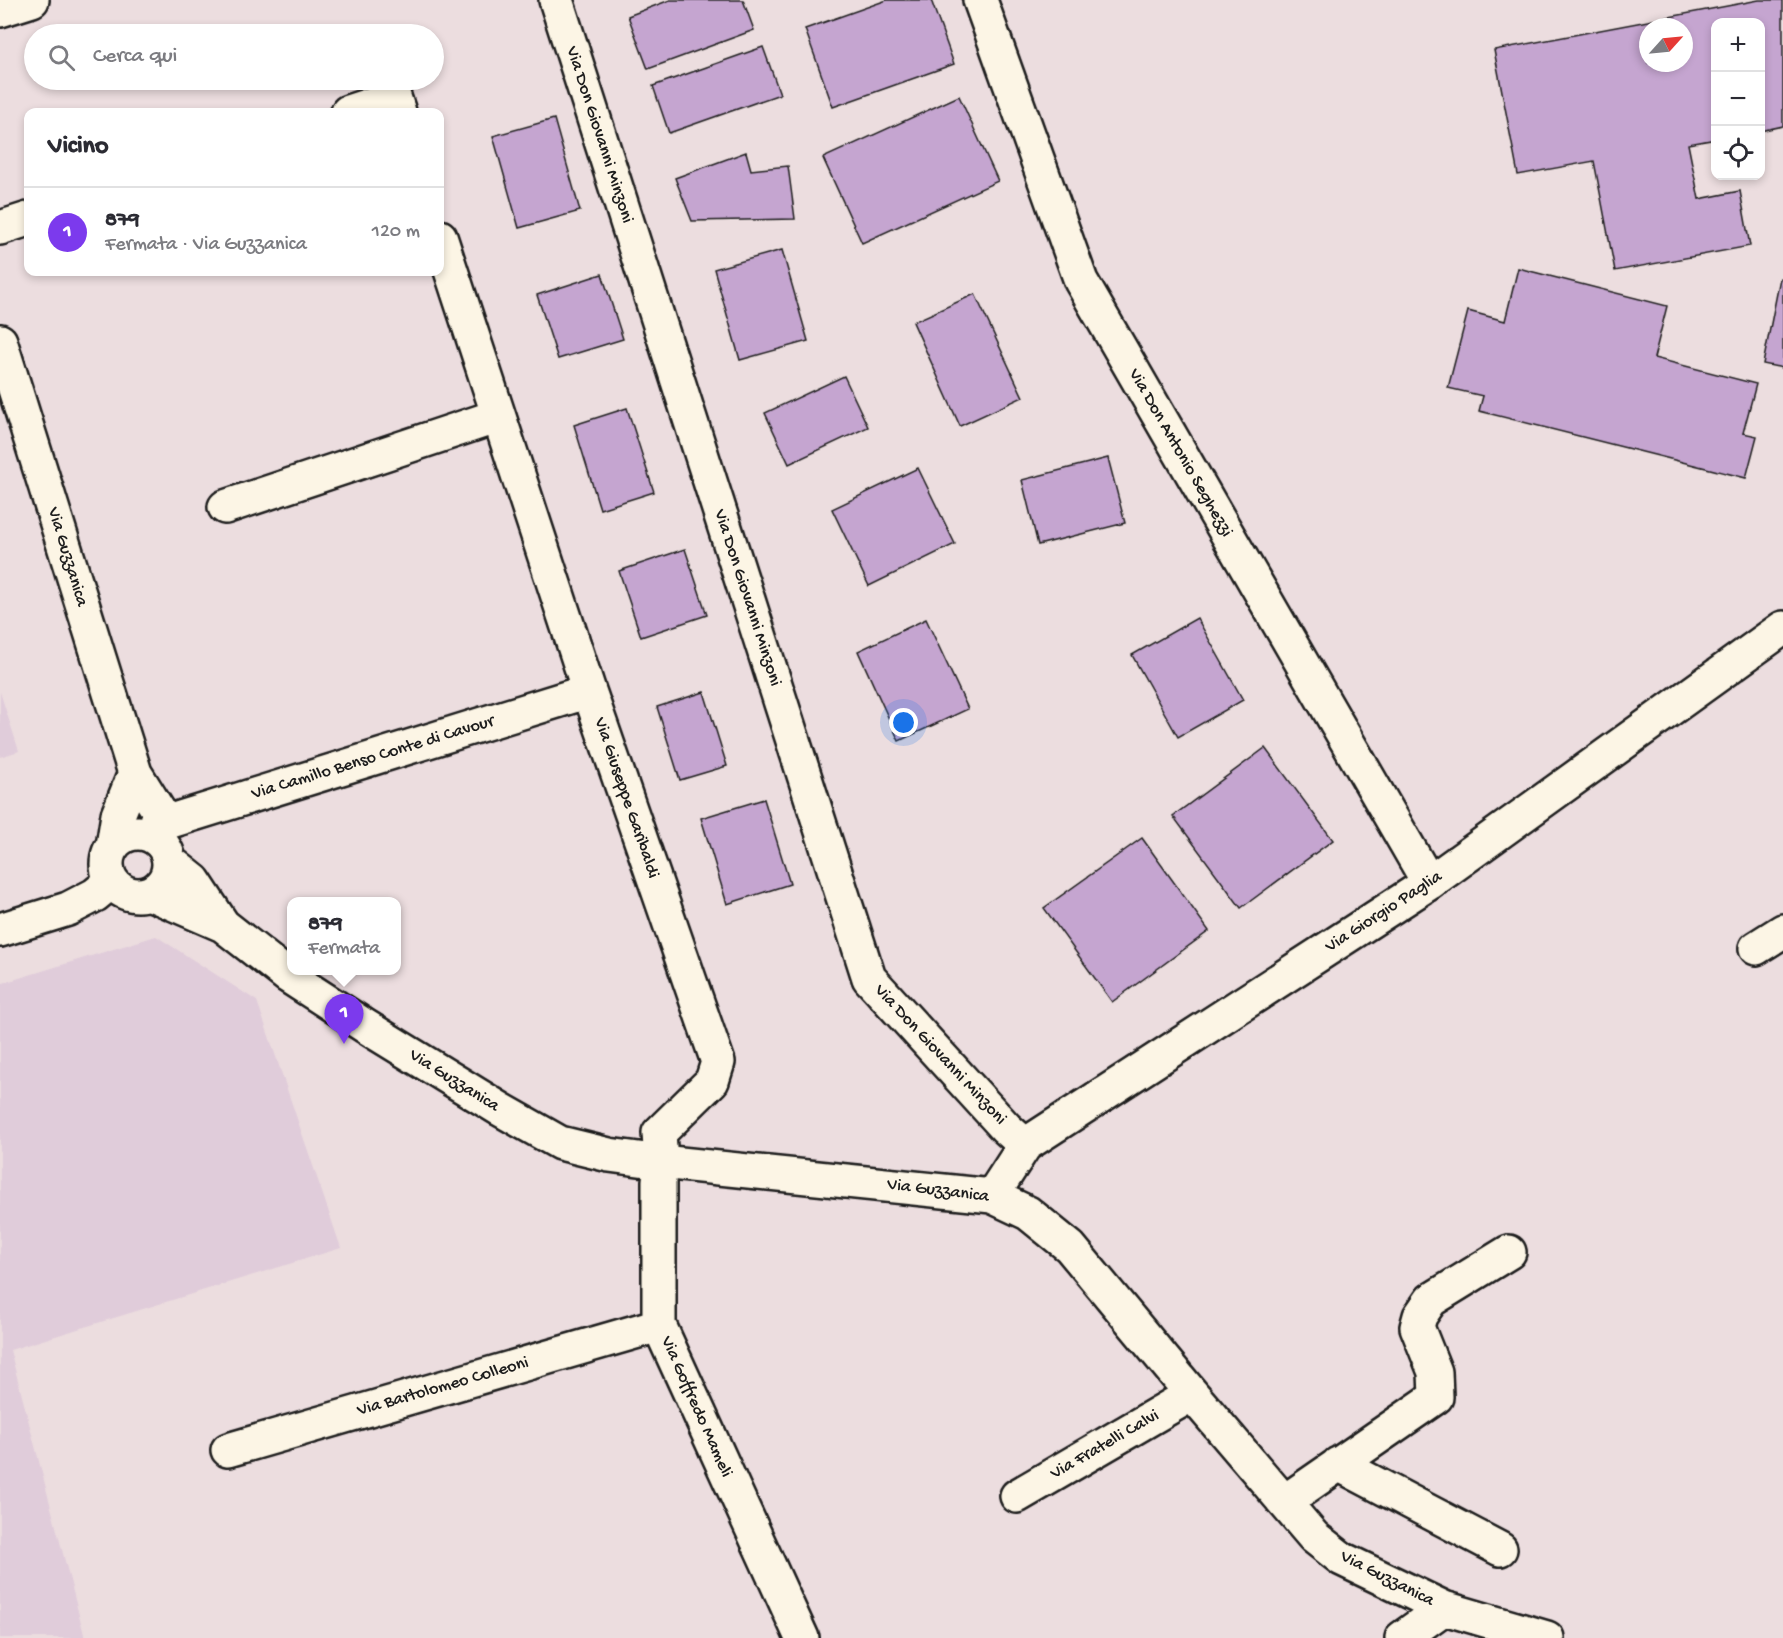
<!DOCTYPE html>
<html lang="it">
<head>
<meta charset="utf-8">
<style>
  :root { --surface:#fff; --page:#f7f7f7; --text:#2b2b33; --muted:#7c7c81; --line:#e1e1e2; --accent:#7c3aed }
  body { margin:0; font-family:"Gochi Hand",sans-serif; background:var(--page); color:var(--text) }
  .controls { position:absolute; right:18px; top:18px; display:grid; overflow:hidden; border-radius:12px; box-shadow:0 3px 9px #0003 }
  .controls button { width:54px; height:54px; display:grid; place-items:center; padding:0; border:0; border-bottom:2px solid var(--line); background:var(--surface); color:var(--text); font:30px sans-serif }
  .compass { position:absolute; left:1639px; top:18px; width:54px; height:54px; border-radius:50%; background:var(--surface); box-shadow:0 3px 9px #0003; rotate:63deg }
  .you { position:absolute; left:904px; top:723px; width:21px; height:21px; margin:-15px; border:4px solid #fff; border-radius:50%; background:#1a73e8; box-shadow:0 0 0 9px #1a73e833 }
  .badge { display:grid; place-items:center; width:39px; height:39px; border-radius:50%; background:var(--accent); color:#fff; font-size:20px; font-weight:700 }
  .pin { position:absolute; translate:-50% -50px; filter:drop-shadow(0 2px 3px #0008) }
  .pin::after { content:''; position:absolute; top:32px; width:21px; height:18px; background:inherit; clip-path:polygon(0 0,100% 0,50% 100%) }
  .popup { position:absolute; left:287px; top:897px; width:114px; height:78px; box-sizing:border-box; display:grid; place-content:center; border-radius:12px; background:var(--surface); filter:drop-shadow(0 2px 4px #0005); font-size:20px; white-space:nowrap; color:var(--muted) }
  .popup b { font-size:22px; color:var(--text) }
  .popup::after { content:''; position:absolute; left:50%; top:100%; margin-left:-12px; border:12px solid transparent; border-top-color:var(--surface) }
  .list { margin:0; padding:0; list-style:none }
  h2 { display:flex; justify-content:space-between; align-items:center; height:78px; margin:0; padding:0 24px; font-size:26px }
  h2 small { font-size:20px; font-weight:400; color:var(--muted) }
  .list li { display:grid; grid-template-columns:39px 1fr auto; gap:18px; align-items:center; box-sizing:border-box; height:90px; padding:0 24px; border-top:2px solid var(--line) }
  .list b { display:block; font-size:22px; white-space:nowrap }
  .list p { margin:0; font-size:20px; white-space:nowrap; color:var(--muted) }
  .list em { font-size:20px; font-style:normal; color:var(--muted) }
  .icon { flex:none; width:33px; height:33px; fill:none; stroke:currentColor; stroke-width:2; stroke-linecap:round; stroke-linejoin:round }
  .map { position:relative; flex:none; width:1783px; height:1638px; overflow:hidden }
  .search { position:absolute; background:var(--surface); box-shadow:0 3px 9px #0003; left:24px; top:24px; width:420px; height:66px; display:flex; align-items:center; gap:15px; box-sizing:border-box; padding:0 21px; border-radius:33px; color:var(--muted); font-size:22px }
  .panel { position:absolute; background:var(--surface); box-shadow:0 3px 9px #0003; left:24px; top:108px; width:420px; height:168px; border-radius:12px }
  .map>svg:first-child { display:block }
  .built { fill:#e0ccda }
  .building { fill:#c5a5d0; stroke:#1c1c1c; stroke-width:1.5; fill-rule:evenodd }
  .lines { fill:none; stroke-linecap:round; stroke-linejoin:round }
  .minor-casing { stroke:#1c1c1c; stroke-width:38 }
  .minor { stroke:#fcf5e5; stroke-width:33 }
  .labels { text-anchor:middle; dominant-baseline:central; stroke-width:4.5; stroke-linejoin:round; paint-order:stroke }
  .street-label { font-size:18px; fill:#1c1c1c; stroke:#fcf5e5 }
</style>
</head>
<body>
<div class="map">
<svg width="1783" height="1638" viewBox="0 0 1783 1638">
  <rect width="100%" height="100%" fill="#ecdddf"/>
  <filter id="ink" filterUnits="userSpaceOnUse"><feTurbulence type="fractalNoise" baseFrequency=".0167" numOctaves="2"/><feDisplacementMap in="SourceGraphic" scale="12" xChannelSelector="R" yChannelSelector="G"/><feConvolveMatrix kernelMatrix="1 2 1 2 8 2 1 2 1" color-interpolation-filters="sRGB"/></filter>
  <g filter="url(#ink)">
    <path class="built" d="M0 692 19 751 0 757Z
      M156 936 257 1001 341 1248 10 1350 85 1638H0V984Z"/>
    <path class="building" d="M670 0H743L754 30 648 69 628 16Z
      M887 0H931L954 64 833 107 805 29Z
      M1759 0H1783V126L1760 131V22H1716V139L1688 144 1699 199 1740 191 1750 246 1615 271 1594 161 1518 175 1494 50ZM1648 27H1684V63H1648Z
      M763 47 780 94 669 133 653 86Z
      M959 96 998 181 862 243 823 158Z
      M554 119 580 211 519 228 493 136Z
      M746 152 751 170 788 166 795 219 692 221 675 178Z
      M782 250 808 341 740 360 714 269Z
      M1518 268 1667 306 1654 358 1756 384 1743 433 1757 436 1746 478 1479 411 1483 396 1448 388 1468 311 1505 321Z
      M602 274 623 339 558 359 537 295Z
      M1780 278 1783 279V368L1763 364Z
      M975 294 1023 397 960 426 913 322Z
      M844 376 868 427 789 464 765 413Z
      M627 408 654 492 600 509 574 425Z
      M1108 458 1125 523 1038 545 1022 480Z
      M918 468 955 544 869 586 832 509Z
      M685 549 707 615 641 637 619 571Z
      M1197 618 1243 700 1178 737 1132 655Z
      M926 619 968 709 899 741 858 651Z
      M704 692 727 766 680 780 657 707Z
      M1265 748 1333 840 1241 908 1173 816Z
      M764 799 790 884 727 904 701 818Z
      M1142 838 1209 931 1112 1002 1044 908Z"/>
    <g class="lines">
      <defs>
        <path id="minor" d="M556 0 869 978 1006 1128 1025 1145
          M980 0 1081 281 1429 883
          M0 10 32 0
          M348 112 394 97 399 112
          M0 228 28 219
          M440 237 589 691 718 1062 712 1081 659 1133 661 1162 659 1181V1325L802 1638
          M0 341 135 773 158 810V840
          M225 507 498 416
          M158 825 589 691
          M107 864a31 31 0 1 1 62 0a31 31 0 1 1-62 0Z
          M113 846 118 815 135 773
          M169 861 194 881 223 925
          M149 893 223 925 288 976 365 1026 500 1109 560 1143 609 1155 661 1162 992 1196 1028 1213 1070 1247 1192 1394 1314 1537 1342 1559 1444 1608 1547 1638
          M0 930 68 909 95 895 112 881
          M1756 948 1783 931
          M992 1196 1025 1145 1429 883 1783 628
          M228 1450 659 1325
          M1338 1464 1500 1549
          M1017 1496 1192 1394
          M1284 1502 1436 1397 1435 1372 1417 1327 1420 1316 1431 1300 1509 1252
          M1402 1638 1444 1608"/>
      </defs>
      <use href="#minor" class="minor-casing"/>
      <use href="#minor" class="minor"/>
    </g>
  </g>
  <g class="labels">
    <g class="street-label">
      <text transform="translate(599 135) rotate(72)">Via Don Giovanni Minzoni</text>
      <text transform="translate(1180 453) rotate(60)">Via Don Antonio Seghezzi</text>
      <text transform="translate(67 557) rotate(73)">Via Guzzanica</text>
      <text transform="translate(747 598) rotate(72)">Via Don Giovanni Minzoni</text>
      <text transform="translate(373 758) rotate(-17)">Via Camillo Benso Conte di Cavour</text>
      <text transform="translate(626 798) rotate(71)">Via Giuseppe Garibaldi</text>
      <text transform="translate(1384 912) rotate(-33)">Via Giorgio Paglia</text>
      <text transform="translate(940 1055) rotate(47)">Via Don Giovanni Minzoni</text>
      <text transform="translate(454 1081) rotate(32)">Via Guzzanica</text>
      <text transform="translate(938 1191) rotate(7)">Via Guzzanica</text>
      <text transform="translate(443 1387) rotate(-16)">Via Bartolomeo Colleoni</text>
      <text transform="translate(696 1407) rotate(66)">Via Goffredo Mameli</text>
      <text transform="translate(1105 1445) rotate(-30)">Via Fratelli Calvi</text>
      <text transform="translate(1387 1579) rotate(27)">Via Guzzanica</text>
    </g>
  </g>
</svg>
<div class="controls">
<button>+</button>
<button>−</button>
<button><svg class="icon" aria-label="locate" viewBox="0 0 24 24"><circle cx="12" cy="12" r="6"/><path d="M12 2v4M12 18v4M2 12h4M18 12h4"/></svg></button>
</div>
<svg class="compass" viewBox="-18 -18 36 36"><path d="M0-13l5 13h-10z" fill="#e53935"/><path d="M0 13l5-13h-10z" fill="#7c7c81"/></svg>
<div class="you"></div>
<div class="pin badge" style="left:344px;top:1044px">1</div>
<div class="popup"><b>879</b>Fermata</div>
<div class="search"><svg class="icon" aria-label="search" viewBox="0 0 24 24"><circle cx="10" cy="10" r="6"/><path d="M15 15l6 6"/></svg>Cerca qui</div>
<section class="panel">
<h2>Vicino<small></small></h2>
<ul class="list">
<li><span class="badge">1</span><div><b>879</b><p>Fermata · Via Guzzanica</p></div><em>120 m</em></li>
</ul>
</section>
</div>
</body>
</html>
